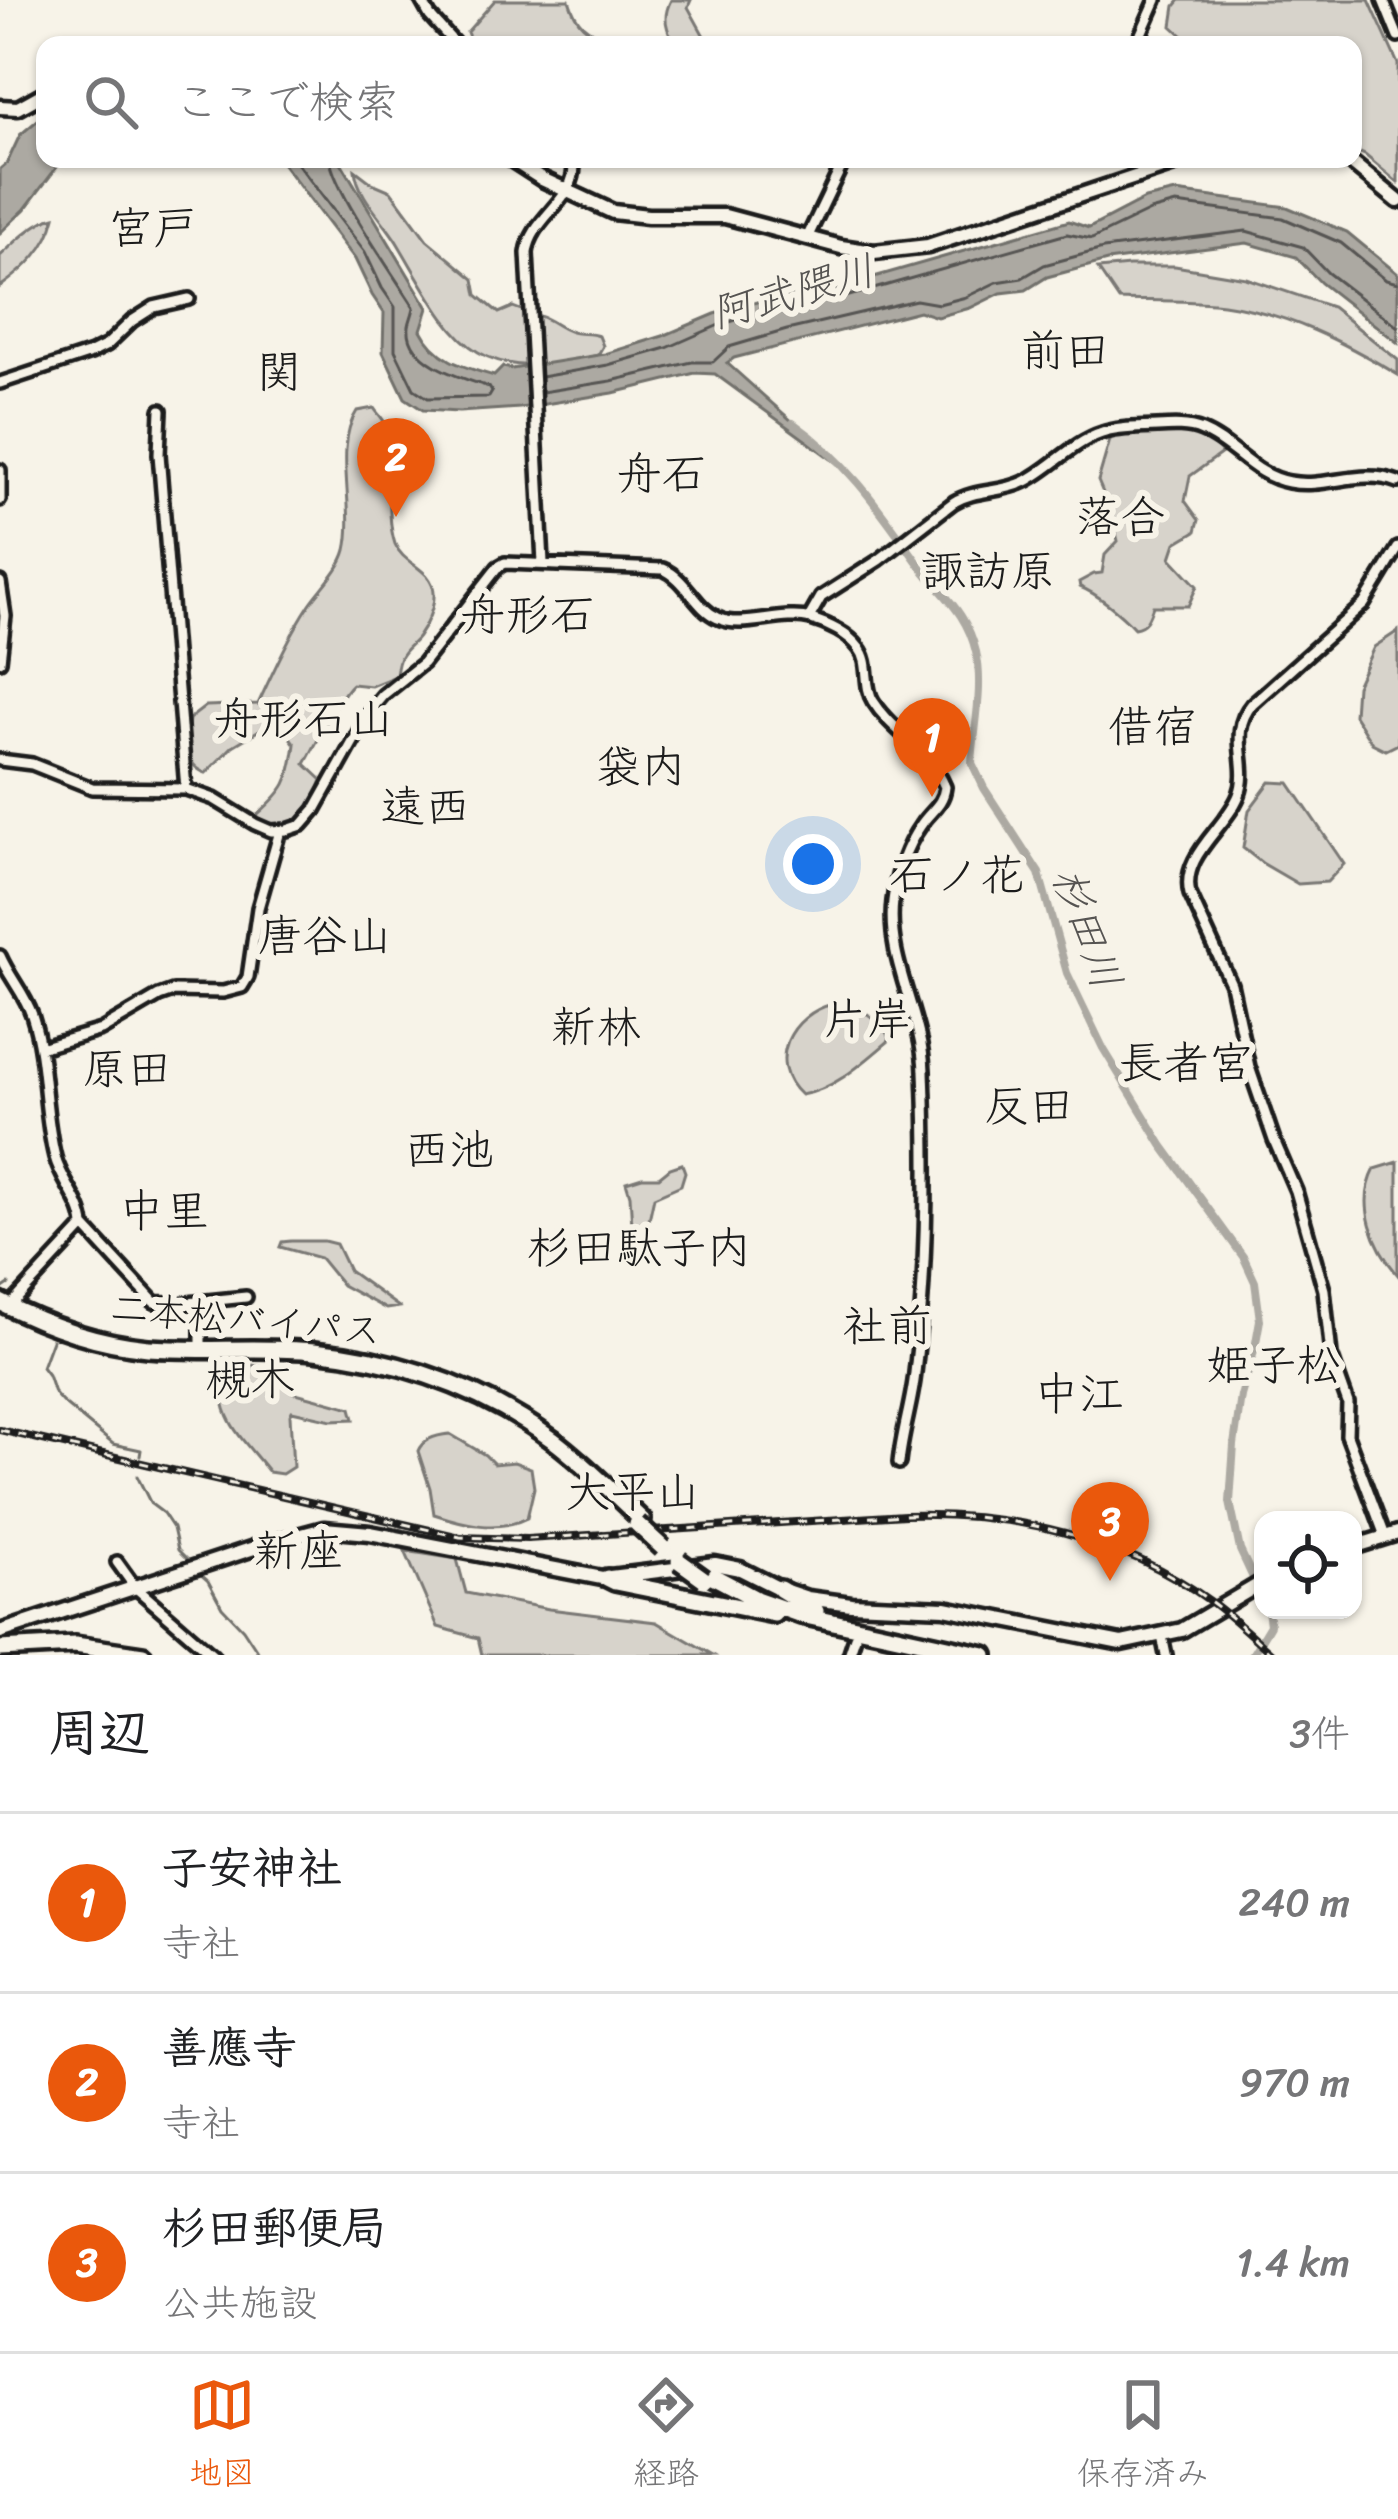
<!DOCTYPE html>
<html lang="ja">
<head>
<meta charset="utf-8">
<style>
  :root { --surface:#fff; --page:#f6f6f6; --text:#202124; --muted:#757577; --line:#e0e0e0; --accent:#ea580c }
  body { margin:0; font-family:Sriracha,"Klee One",sans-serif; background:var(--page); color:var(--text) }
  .controls { position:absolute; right:36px; bottom:36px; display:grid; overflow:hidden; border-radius:24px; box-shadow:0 3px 9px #0004 }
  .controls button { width:108px; height:108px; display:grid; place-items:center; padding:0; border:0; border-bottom:3px solid var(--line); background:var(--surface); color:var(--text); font:60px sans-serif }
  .you { position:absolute; left:813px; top:864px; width:42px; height:42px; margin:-30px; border:9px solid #fff; border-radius:50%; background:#1a73e8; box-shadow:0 0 0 18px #1a73e833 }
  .badge { display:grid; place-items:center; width:78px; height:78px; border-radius:50%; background:var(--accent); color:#fff; font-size:39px; font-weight:700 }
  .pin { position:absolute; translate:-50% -99px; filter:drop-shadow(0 3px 6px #0008) }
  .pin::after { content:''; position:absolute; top:63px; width:42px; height:36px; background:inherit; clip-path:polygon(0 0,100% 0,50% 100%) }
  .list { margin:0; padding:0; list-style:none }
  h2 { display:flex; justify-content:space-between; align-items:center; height:156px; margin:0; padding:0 48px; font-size:51px }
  h2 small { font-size:39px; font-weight:400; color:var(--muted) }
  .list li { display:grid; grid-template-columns:78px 1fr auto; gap:36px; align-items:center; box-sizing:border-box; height:180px; padding:0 48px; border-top:3px solid var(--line) }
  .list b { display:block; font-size:45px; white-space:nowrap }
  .list p { margin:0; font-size:39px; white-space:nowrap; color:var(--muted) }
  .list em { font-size:39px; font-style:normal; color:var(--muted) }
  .icon { flex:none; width:66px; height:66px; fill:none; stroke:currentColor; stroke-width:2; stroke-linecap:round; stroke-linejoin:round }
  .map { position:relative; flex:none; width:1398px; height:1655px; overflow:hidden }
  .search { position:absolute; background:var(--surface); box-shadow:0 3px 9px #0004; left:36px; right:36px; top:36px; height:132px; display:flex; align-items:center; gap:30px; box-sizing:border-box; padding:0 42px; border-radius:24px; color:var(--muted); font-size:45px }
  .sheet { height:696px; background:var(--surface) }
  nav { display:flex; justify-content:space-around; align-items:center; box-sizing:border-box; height:168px; border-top:3px solid var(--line); background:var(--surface); font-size:33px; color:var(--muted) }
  nav a { display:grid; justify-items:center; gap:6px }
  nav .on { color:var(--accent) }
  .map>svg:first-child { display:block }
  .green { fill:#d7d3cb; stroke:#7a7874; stroke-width:3 }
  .water { fill:#aca9a2; stroke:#72716c; stroke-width:3 }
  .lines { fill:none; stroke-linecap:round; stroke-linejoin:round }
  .shore { stroke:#565452; stroke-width:3 }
  .stream { stroke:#72716c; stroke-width:3 }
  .river { stroke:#aca9a2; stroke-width:8 }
  .minor-casing { stroke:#1c1c1c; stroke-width:18 }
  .major-casing { stroke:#1c1c1c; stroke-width:21 }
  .highway-casing { stroke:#1c1c1c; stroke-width:24 }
  .minor { stroke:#f7f3e8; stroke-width:9 }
  .major { stroke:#f7f3e8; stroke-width:12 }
  .highway { stroke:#f7f3e8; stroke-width:15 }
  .rail-casing { stroke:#1c1c1c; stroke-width:8 }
  .rail { stroke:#f7f3e8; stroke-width:3; stroke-dasharray:9; stroke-linecap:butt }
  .highway-bridge-casing { stroke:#1c1c1c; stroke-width:24; stroke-linecap:butt }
  .highway-bridge { stroke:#f7f3e8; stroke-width:15 }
  .labels { text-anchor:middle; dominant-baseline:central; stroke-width:12; stroke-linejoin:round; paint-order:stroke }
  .street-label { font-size:39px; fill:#1c1c1c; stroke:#f7f3e8 }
  .water-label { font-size:42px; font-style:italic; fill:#565452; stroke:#f7f3e8 }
  .quarter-label { font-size:45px; fill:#1c1c1c; stroke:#f7f3e8 }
</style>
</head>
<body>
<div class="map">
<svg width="1398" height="1655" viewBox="0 0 1398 1655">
  <rect width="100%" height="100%" fill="#f7f3e8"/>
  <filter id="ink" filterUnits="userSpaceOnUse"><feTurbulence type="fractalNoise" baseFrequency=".00833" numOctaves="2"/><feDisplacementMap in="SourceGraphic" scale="24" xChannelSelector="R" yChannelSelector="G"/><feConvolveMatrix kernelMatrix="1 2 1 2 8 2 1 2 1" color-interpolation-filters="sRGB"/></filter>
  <g filter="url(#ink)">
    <path class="green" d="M495 0H569C576 23 586 32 608 38L610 45H472L467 32Z
      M671 0H691L688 7 709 45H676C666 30 662 17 671 0Z
      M1180 0H1369L1398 64V183L1365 155 1353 150V45H1193L1172 26 1175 6Z
      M355 170 372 183 391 191 427 240 474 279 477 295 499 313 513 307C522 311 533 313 542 317 551 320 559 328 569 331 580 335 588 332 599 336L603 346 598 355C470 388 455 339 397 242 383 219 358 197 355 170Z
      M55 217C48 248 25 269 0 287V256C16 242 34 222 55 217Z
      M1129 266H1175L1246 278 1332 307 1398 360V375C1344 342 1287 313 1223 304 1189 300 1153 301 1119 300L1098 269Z
      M374 408C377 413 382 417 385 423 397 448 383 509 395 544 403 565 433 568 434 593 435 607 426 626 418 637 413 644 404 649 400 658 397 664 397 670 396 676L371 686 352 684C339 695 316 745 305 764L322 780C318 789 316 801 311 809 299 829 275 829 257 820L258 814C286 789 290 782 295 744L283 728 271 723 233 746 206 773C183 765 186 740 189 719L206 706 258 704C274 670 289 636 310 604 321 588 341 569 346 550 356 508 333 447 357 411Z
      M1182 431 1207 438 1222 453 1190 476 1185 501 1199 520 1196 531 1176 543 1171 558 1197 586 1188 606H1153C1149 617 1147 626 1134 628 1122 614 1096 593 1080 587L1079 582 1094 574 1102 573 1105 555 1118 541 1111 512 1098 481 1112 433Z
      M1398 631V744L1386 750 1372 743 1354 715 1356 686 1374 647Z
      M1270 782 1289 783 1344 864 1327 882 1298 884 1262 863 1243 848 1249 810Z
      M833 1004C857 1005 881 1017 890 1040 864 1062 834 1090 801 1095 765 1062 791 1014 833 1004Z
      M1398 1162V1275C1374 1247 1356 1205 1375 1169Z
      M682 1164 685 1172 681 1185 654 1197 648 1224 640 1228 632 1226 630 1195 626 1182 642 1177H659L670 1168Z
      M291 1241H324L336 1244 349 1271 399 1307 386 1309 342 1285 320 1258 280 1247 282 1242Z
      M241 1363 264 1367 273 1380 283 1383 292 1392 351 1408 354 1419 332 1420 292 1411 290 1415 293 1467 282 1474 269 1472C242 1437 212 1415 225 1367Z
      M450 1434 485 1455 494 1464 514 1462 531 1468 534 1488 527 1518C497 1533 464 1524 434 1514L430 1488 418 1451C423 1438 437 1435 450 1434Z
      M405 1551 457 1559 466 1593 549 1609 656 1622 713 1655H482L478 1638 438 1627Z"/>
    <path class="water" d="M45 114V159H66L57 167 25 209 0 233V169L7 163 20 135Z
      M279 159H339L428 308 421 330C436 360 463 367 494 376L503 367 512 369 605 354 663 336 715 314 757 302 806 289 846 285 1069 221 1089 228 1145 199 1176 192 1287 207 1347 232 1398 274V343L1321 283 1296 257 1247 243 1107 261 1047 277 1026 290 1001 293 970 308 937 317 919 311 734 358 727 363 849 472 715 374 695 373 613 393 520 408 459 412 423 410 405 398 383 352 384 313 372 295 355 259Z"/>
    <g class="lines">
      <path class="shore" d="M294 159 365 252 382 288 395 307V350L414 389 428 398 489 397 492 392 489 387C464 379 405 363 409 326 410 320 413 314 414 307 395 277 333 189 330 159
        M541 377 608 365 667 348 719 325 760 313 808 301 849 296 1067 234 1092 239 1150 211 1176 204 1283 218 1341 243 1386 280 1398 283
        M542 392 611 381 692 362H713L729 347 787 330 916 300 939 304 966 297 997 282 1022 278 1044 265 1103 249 1246 231 1303 247 1328 273 1398 327"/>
      <path class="stream" d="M0 1290 9 1284
        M52 1340 42 1367 48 1375 54 1393 62 1402 113 1444 141 1450 140 1456
        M137 1476 151 1504 163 1513 173 1528 178 1550 190 1562
        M199 1573 208 1581 222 1607 243 1629 260 1655"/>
      <path class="river" d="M793 423C847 461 879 508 916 560 939 593 966 609 976 652 984 687 974 728 972 763L984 788 1039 873 1067 973 1103 1048 1162 1145 1244 1258 1255 1282 1260 1320 1255 1348 1241 1396 1234 1445 1230 1502 1240 1550 1263 1599
        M1252 1655 1270 1625 1268 1610"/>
      <defs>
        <path id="minor" d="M421 0 430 16 456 45
          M1383 0 1398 37
          M1136 45 1156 0
          M807 238 845 159
          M0 383 91 353 107 345 132 321 154 307 189 299
          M161 410 159 454 186 789
          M0 470V500
          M543 563 527 253C531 216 581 198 573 159
          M0 582 5 616 0 661
          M809 618 821 597 879 560 954 502C975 489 1001 493 1024 482 1051 469 1073 442 1102 433 1119 427 1139 428 1157 427 1172 426 1188 425 1202 431 1234 444 1253 476 1289 482 1327 489 1360 468 1398 482
          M0 760 32 764 92 788 186 789 214 799 255 824 271 831 287 830 302 825 315 810 372 708 383 695 423 663 498 567 505 563 663 569C687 579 695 608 718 618 743 630 782 611 811 619 828 624 849 634 859 648 871 663 863 685 873 701 893 733 929 748 945 787 943 805 930 811 921 825 906 846 896 875 893 901 886 961 922 1013 924 1071 928 1171 927 1273 915 1373 912 1403 902 1432 899 1463
          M0 956C9 977 25 994 32 1015 47 1061 43 1110 55 1157 61 1181 82 1201 84 1226L154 1302 178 1304 246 1297
          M40 1048 101 1030 159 996 173 991 223 992 242 987 248 977 258 908 280 831
          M201 1302V1349
          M10 1306 84 1226
          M1385 1536 1347 1435 1348 1403 1331 1355 1324 1290 1296 1191 1274 1140 1249 1067 1231 984 1190 894C1180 856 1226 828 1239 795 1251 764 1227 734 1252 704L1364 604 1398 548
          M117 1562 135 1587 213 1655
          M1162 1636 1166 1655
          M849 1655 855 1637"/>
        <path id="major" d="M0 107 18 108 45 93
          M511 159 542 179 613 212 648 216H725L841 247 874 252 928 246 1189 159
          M1347 159 1398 201
          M1353 1547 1398 1533
          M0 1632 257 1547 324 1529 370 1533 602 1578 715 1564 740 1569 780 1589 807 1598 851 1604 945 1608 1121 1643 1182 1630 1263 1582"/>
        <path id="highway" d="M0 1302C47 1326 95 1343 148 1348 203 1352 259 1346 314 1351 401 1360 483 1389 553 1440 585 1464 613 1493 642 1520
          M707 1573 756 1599 801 1615 985 1655
          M607 1578 615 1582 774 1614
          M780 1589 816 1611
          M0 1649 75 1645 143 1655"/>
      </defs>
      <use href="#minor" class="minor-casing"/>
      <use href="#major" class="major-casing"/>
      <use href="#highway" class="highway-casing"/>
      <use href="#minor" class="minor"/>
      <use href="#major" class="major"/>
      <use href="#highway" class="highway"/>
      <defs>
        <path id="rail" d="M0 1430 460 1537 527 1539 905 1515C1012 1512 1123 1537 1210 1601 1232 1617 1253 1637 1273 1655"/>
      </defs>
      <use href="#rail" class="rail-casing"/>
      <use href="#rail" class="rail"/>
      <defs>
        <path id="highway-bridge" d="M637 1524 663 1548
          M679 1561 704 1579"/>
      </defs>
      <use href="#highway-bridge" class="highway-bridge-casing"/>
      <use href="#highway-bridge" class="highway-bridge"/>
    </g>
  </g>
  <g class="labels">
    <g class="street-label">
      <text transform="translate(246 1319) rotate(5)">二本松バイパス</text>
    </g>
    <g class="water-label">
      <text transform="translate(793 292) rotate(-16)">阿武隈川</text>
      <text transform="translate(1087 928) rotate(70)">杉田川</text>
    </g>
    <g class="quarter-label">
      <text x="153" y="228">宮戸</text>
      <text x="1065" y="351">前田</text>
      <text x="279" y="372">関</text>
      <text x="662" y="474">舟石</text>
      <text x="1120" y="517">落合</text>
      <text x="988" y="571">諏訪原</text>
      <text x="528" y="615">舟形石</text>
      <text x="304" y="719">舟形石山</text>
      <text x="1153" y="727">借宿</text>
      <text x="641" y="767">袋内</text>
      <text x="425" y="807">遠西</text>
      <text x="957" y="875">石ノ花</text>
      <text x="325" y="936">唐谷山</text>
      <text x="867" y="1019">片岸</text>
      <text x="596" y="1027">新林</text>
      <text x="1186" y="1063">長者宮</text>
      <text x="127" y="1069">原田</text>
      <text x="1029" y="1106">反田</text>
      <text x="449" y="1150">西池</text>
      <text x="164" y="1211">中里</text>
      <text x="639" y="1248">杉田駄子内</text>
      <text x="887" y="1326">社前</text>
      <text x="1274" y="1365">姫子松</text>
      <text x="250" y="1380">槻木</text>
      <text x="1079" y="1394">中江</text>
      <text x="633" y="1492">大平山</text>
      <text x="299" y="1551">新座</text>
    </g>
  </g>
</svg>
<div class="controls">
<button><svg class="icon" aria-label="locate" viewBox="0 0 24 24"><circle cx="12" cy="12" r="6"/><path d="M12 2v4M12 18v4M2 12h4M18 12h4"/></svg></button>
</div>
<div class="you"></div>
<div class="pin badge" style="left:932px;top:797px">1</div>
<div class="pin badge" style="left:396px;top:517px">2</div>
<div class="pin badge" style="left:1110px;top:1581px">3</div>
<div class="search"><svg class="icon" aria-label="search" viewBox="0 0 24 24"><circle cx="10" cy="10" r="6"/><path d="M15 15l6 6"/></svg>ここで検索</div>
</div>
<section class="sheet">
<h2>周辺<small>3件</small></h2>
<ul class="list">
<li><span class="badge">1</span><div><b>子安神社</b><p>寺社</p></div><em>240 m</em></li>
<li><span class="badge">2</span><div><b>善應寺</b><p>寺社</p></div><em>970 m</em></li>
<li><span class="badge">3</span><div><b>杉田郵便局</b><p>公共施設</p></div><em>1.4 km</em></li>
</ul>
</section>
<nav>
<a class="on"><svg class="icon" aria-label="map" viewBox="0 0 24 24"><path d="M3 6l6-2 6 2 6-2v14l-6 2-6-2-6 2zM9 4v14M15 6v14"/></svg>地図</a>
<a><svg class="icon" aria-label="directions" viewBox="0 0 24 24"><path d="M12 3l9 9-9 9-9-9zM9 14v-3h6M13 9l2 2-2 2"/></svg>経路</a>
<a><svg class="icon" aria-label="saved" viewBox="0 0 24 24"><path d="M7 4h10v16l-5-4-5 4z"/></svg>保存済み</a>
</nav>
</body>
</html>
